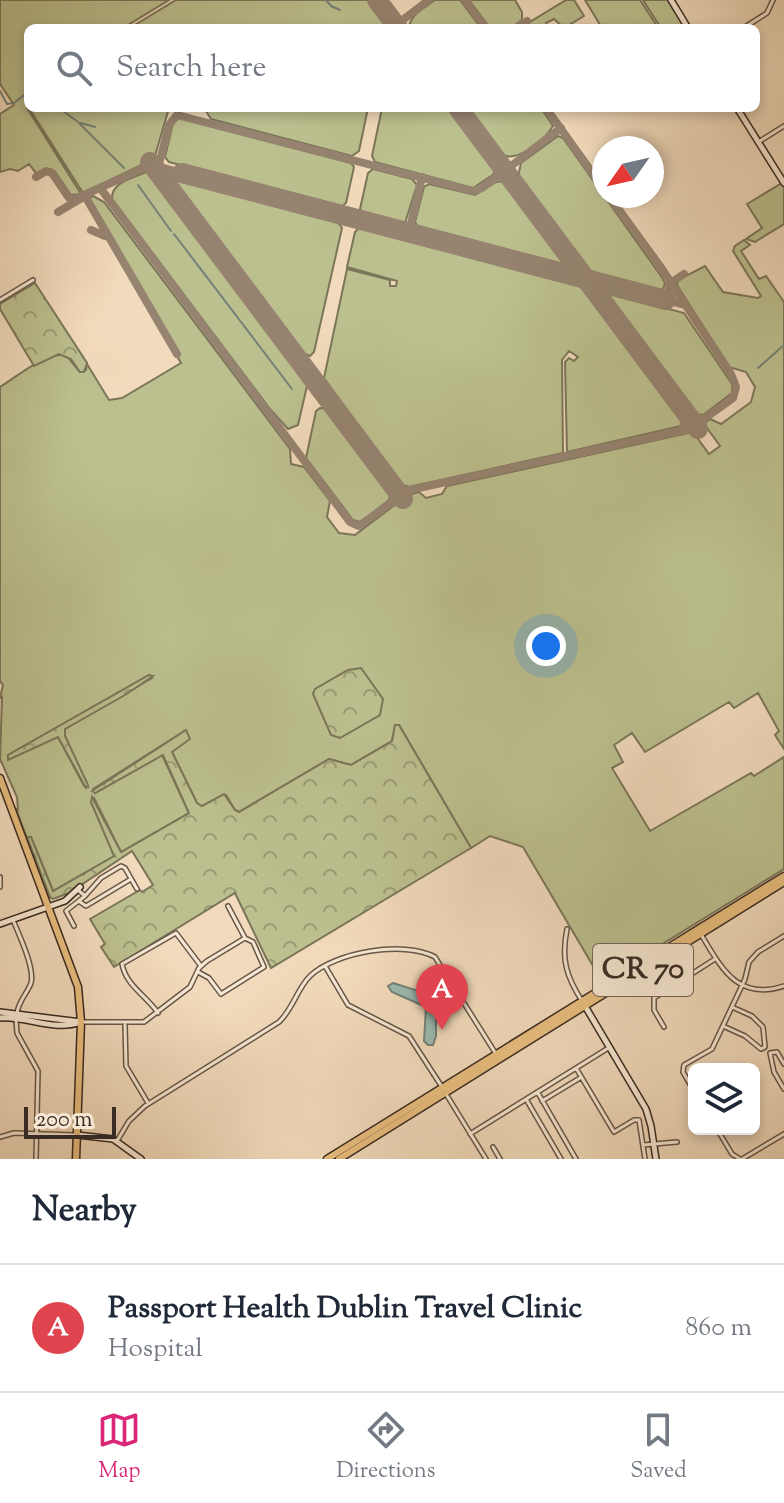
<!DOCTYPE html>
<html lang="en">
<head>
<meta charset="utf-8">
<style>
  :root { --surface:#fff; --page:#f6f6f7; --text:#1f2937; --muted:#747a83; --line:#e0e1e3; --accent:#db2777 }
  body { margin:0; font-family:"Sorts Mill Goudy",serif; background:var(--page); color:var(--text) }
  .controls { position:absolute; right:24px; bottom:24px; display:grid; overflow:hidden; border-radius:12px; box-shadow:0 4px 12px #0003 }
  .controls button { width:72px; height:72px; display:grid; place-items:center; padding:0; border:0; border-bottom:2px solid var(--line); background:var(--surface); color:var(--text); font:40px sans-serif }
  .compass { position:absolute; left:592px; top:136px; width:72px; height:72px; border-radius:50%; background:var(--surface); box-shadow:0 4px 12px #0003; rotate:236deg }
  .scale { position:absolute; left:24px; bottom:20px; width:92px; box-sizing:border-box; padding-left:8px; border:4px solid #3a2b24; border-top:0; font-size:22px; line-height:28px; white-space:nowrap; color:#3a2b24; -webkit-text-stroke:6px #f7e8d3; paint-order:stroke }
  .you { position:absolute; left:546px; top:646px; width:28px; height:28px; margin:-20px; border:6px solid #fff; border-radius:50%; background:#1a73e8; box-shadow:0 0 0 12px #1a73e833 }
  .badge { display:grid; place-items:center; width:52px; height:52px; border-radius:50%; background:var(--accent); color:#fff; font-size:26px; font-weight:700 }
  .pin { position:absolute; translate:-50% -66px; filter:drop-shadow(0 2px 4px #0008) }
  .pin::after { content:''; position:absolute; top:42px; width:28px; height:24px; background:inherit; clip-path:polygon(0 0,100% 0,50% 100%) }
  .list { margin:0; padding:0; list-style:none }
  h2 { display:flex; justify-content:space-between; align-items:center; height:104px; margin:0; padding:0 32px; font-size:34px }
  h2 small { font-size:26px; font-weight:400; color:var(--muted) }
  .list li { display:grid; grid-template-columns:52px 1fr auto; gap:24px; align-items:center; box-sizing:border-box; height:128px; padding:0 32px; border-top:2px solid var(--line) }
  .list b { display:block; font-size:30px; white-space:nowrap }
  .list p { margin:0; font-size:26px; white-space:nowrap; color:var(--muted) }
  .list em { font-size:26px; font-style:normal; color:var(--muted) }
  .icon { flex:none; width:44px; height:44px; fill:none; stroke:currentColor; stroke-width:2; stroke-linecap:round; stroke-linejoin:round }
  .map { position:relative; flex:none; width:784px; height:1159px; overflow:hidden }
  .search { position:absolute; background:var(--surface); box-shadow:0 4px 12px #0003; left:24px; right:24px; top:24px; height:88px; display:flex; align-items:center; gap:20px; box-sizing:border-box; padding:0 28px; border-radius:12px; color:var(--muted); font-size:30px }
  .sheet { height:232px; background:var(--surface) }
  nav { display:flex; justify-content:space-around; align-items:center; box-sizing:border-box; height:112px; border-top:2px solid var(--line); background:var(--surface); font-size:22px; color:var(--muted) }
  nav a { display:grid; justify-items:center; gap:4px }
  nav .on { color:var(--accent) }
  .map>svg:first-child { display:block }
  .grass { fill:#bcc08f; stroke:#7b765a; stroke-width:2; fill-rule:evenodd }
  .forest { fill:url(#forest-crowns); stroke:#7b765a; stroke-width:2 }
  .water { fill:#9bbbb1; stroke:#748179; stroke-width:2 }
  .lines { fill:none; stroke-linecap:round; stroke-linejoin:round }
  .stream { stroke:#748179; stroke-width:2 }
  .taxiway { stroke:#968370; stroke-width:8 }
  .runway { stroke:#968370; stroke-width:20 }
  .street-casing { stroke:#68574a; stroke-width:6 }
  .secondary-casing { stroke:#3a2b24; stroke-width:8 }
  .primary-casing { stroke:#3a2b24; stroke-width:9 }
  .street { stroke:#f7e8d3; stroke-width:3 }
  .secondary { stroke:#f7e8d3; stroke-width:5 }
  .primary { stroke:#e9be7e; stroke-width:6 }
  .labels { text-anchor:middle; dominant-baseline:central; stroke-width:6; stroke-linejoin:round; paint-order:stroke }
  .shield { fill:#f7e8d3; stroke:#736458; stroke-width:2 }
  .shield-label { font-size:30px; font-weight:bold; fill:#3a2b24 }
</style>
</head>
<body>
<div class="map">
<svg width="784" height="1159" viewBox="0 0 784 1159">
  <defs>
    <pattern id="forest-crowns" width="20" height="18" patternUnits="userSpaceOnUse" patternTransform="scale(2)"><rect width="20" height="18" fill="#bcc08f"/><path d="M2 6a3 3 0 1 1 6 0M12 15a3 3 0 1 1 6 0" fill="none" stroke="#9a9c75"/></pattern>
  </defs>
  <rect width="100%" height="100%" fill="#f2dbbc"/>
  <filter id="stains"><feTurbulence type="fractalNoise" baseFrequency=".0025" numOctaves="4"/><feColorMatrix values="0 0 0 0 .2 0 0 0 0 .09 0 0 0 0 .02 0 0 0 .5 -.17"/></filter>
  <radialGradient id="worn" r=".72"><stop offset=".6" stop-color="#630" stop-opacity="0"/><stop offset="1" stop-color="#630" stop-opacity=".3"/></radialGradient>
  <path class="grass" d="M0 0H169L123 28H28L27 108 81 194 71 195 56 173 51 169 36 173 29 164 18 171 10 169 0 172V114L14 105 0 84Z
    M176 0H368L385 25V28H130Z
    M435 0H460L481 28H409C410 14 425 8 435 0Z
    M469 0H515L522 12V20L511 28H490Z
    M566 0H574L584 16 564 28 554 19 546 23 549 28H520Z
    M585 0H640L657 26 602 28Z
    M643 0H668L686 28H661Z
    M29 108H169L154 159 83 193Z
    M204 108H368L359 151 352 156 211 119Z
    M382 108H448L494 168V174L473 188 375 162 372 156Z
    M467 108H541L553 126C544 141 518 162 502 155Z
    M179 118 351 163 354 167 346 203 341 207 169 162 165 157 173 123Z
    M558 136 563 138 661 276 665 283 663 289 656 291 589 271 518 177 521 163Z
    M373 169 412 179 417 185 405 223 364 214 360 209 368 173Z
    M146 172 150 173 305 380 307 386 298 425 288 429 270 409 112 199C111 182 133 178 146 172Z
    M179 180 336 220 342 228 314 352 310 356 303 353 175 182Z
    M504 181 565 262 561 266 418 227 415 222 424 187 429 184 475 195 496 182Z
    M782 183 784 187V224L755 242 746 239 762 228 747 204Z
    M93 196 104 202 290 449 291 464 304 467 330 501 327 517 339 533 355 535 408 495 419 492 426 498 442 494 447 486 693 432 709 454 720 446 704 424 710 419 721 424 751 402 755 387 746 372 729 367 677 285 678 280 705 266 723 292 758 298 761 296 733 251 735 246 744 240 750 245 741 251 759 279 766 276 784 302V749L775 735 779 731 758 693 734 708 729 702 645 752 632 733 614 745 623 762 612 768 650 831 751 773 754 776 784 757V869L602 981 523 847 490 836 471 848 399 725 395 726 392 741 351 765 329 759 239 812 235 810 226 795 201 807 197 803 172 752 186 730 93 789 95 793 162 755 189 813 121 852 94 798 91 802 115 856 53 891 31 837 27 838 16 809 18 810 17 797 0 759 2 697 0 698 3 685 0 681V387C18 376 45 352 66 355L80 372 86 370 87 364 109 400 122 398 181 363 88 203V199ZM149 675 152 678 65 729V736L88 787 84 786 58 737 8 755Z
    M360 227 581 285 683 419 681 426 567 452 565 362 569 358 574 361 578 357 569 351 562 360 563 453 409 487 400 484 324 378 347 269 390 280V286H396L397 281 347 267 355 232Z
    M612 294 684 313 732 384V393L703 415 697 414 609 297Z
    M320 408 326 409 390 495 389 500 361 522 353 520 306 458 316 411Z"/>
  <path class="forest" d="M35 283 87 363 84 372H80L71 359 59 354 34 366 0 309V304Z
    M361 668 383 699 380 715 340 738 331 735 313 694 315 689 348 670Z
    M149 675 153 676 125 695 65 729V736L88 785 86 788 58 737 8 760V755Z
    M395 725H399L471 848 271 968 235 893 114 967 101 947 105 944 90 919 140 890 142 892 153 885 132 851 69 893 53 899 50 897 27 837H31L53 891 114 856 91 802 92 797 121 852 189 813 163 755 95 793 92 791 186 730 190 739 172 752 197 803 202 806 224 794 235 810 239 812 329 759 351 765 392 741Z"/>
  <path class="water" d="M393 983 422 992 430 1001 445 995H450V998L436 1009V1036L433 1045H428L424 1041 426 1007 392 992 388 986Z"/>
  <g class="lines">
    <path class="stream" d="M326 0 331 6 340 10
      M0 91 7 104 14 103 28 92
      M59 108 78 122 124 168
      M81 123 95 127
      M138 185 171 231
      M174 234 292 389
      M758 368 784 345"/>
    <path class="taxiway" d="M465 0 486 28
      M396 25 429 0
      M516 28 527 21
      M546 108 604 189
      M153 165 182 173
      M157 172 169 125 177 115 473 191 482 188 561 128
      M36 177 46 171 52 173 69 198 73 200 159 161
      M101 189 350 522 359 526 409 490 690 429 733 398 736 387 731 374 660 266 609 196
      M58 212 85 196 177 354
      M91 230 105 236
      M409 232 422 177
      M684 274 670 283 666 300 685 305
      M681 430 689 416"/>
    <path class="runway" d="M377 0 398 28
      M458 108 698 429
      M150 162 403 499
      M182 173 666 300"/>
    <defs>
      <path id="street" d="M745 27 767 13 773 0
        M760 141 784 126
        M0 300 33 280
        M0 877V887
        M85 896 101 878 121 866 125 868 137 889
        M80 902 86 906 131 879
        M13 920C19 935 35 968 31 983 27 994 19 1000 17 1013
        M74 926 66 911 85 896 78 890
        M567 929C561 959 566 976 582 1001
        M702 936C722 969 738 1001 784 986
        M325 966 348 1005 409 1036 442 1087
        M198 972 209 978 221 994 264 967 253 942 245 938 228 906
        M158 1013C147 996 126 986 122 964L176 933 201 966
        M16 1020 17 1033 38 1071 36 1159
        M83 1022H144L190 987 199 968 207 961 245 938
        M125 1025 126 1066 148 1103
        M723 1026 745 1036 761 1049 765 1047 763 1027 752 1016 732 1007
        M664 1027 654 1010V998L715 959
        M784 1064 777 1052 770 1053 774 1072 784 1089
        M576 1068 614 1132 634 1120H639L645 1159
        M694 1091 683 1072 684 1065 712 1049 745 979 749 962 758 952 784 936
        M538 1093 576 1159
        M446 1094 486 1159
        M526 1099 561 1159
        M542 1101 580 1078
        M717 1129 732 1154 740 1159
        M470 1134 610 1047
        M0 1137 14 1133 75 1135
        M117 1141 129 1121 145 1106 279 1022C293 1009 297 989 310 976 335 952 404 940 435 957L496 1054
        M643 1145 677 1142
        M493 1147 500 1159
        M742 1159 784 1134"/>
      <path id="secondary" d="M671 0 688 28
        M737 108 784 183
        M0 924 65 901 80 887
        M585 1006 646 1109 651 1126 656 1159
        M0 1012 81 1022
        M0 1018C27 1016 55 1032 81 1022
        M77 1135 113 1139 141 1159"/>
      <path id="primary" d="M0 778 78 987 81 1022 76 1159
        M327 1159 784 876
        M339 1159 784 882"/>
    </defs>
    <use href="#street" class="street-casing"/>
    <use href="#secondary" class="secondary-casing"/>
    <use href="#primary" class="primary-casing"/>
    <use href="#street" class="street"/>
    <use href="#secondary" class="secondary"/>
    <use href="#primary" class="primary"/>
  </g>
  <g class="labels">
    <rect class="shield" x="593" y="944" width="100" height="52" rx="6"/>
    <g class="shield-label">
      <text x="643" y="970">CR 70</text>
    </g>
  </g>
  <rect width="100%" height="100%" filter="url(#stains)"/>
  <rect width="100%" height="100%" fill="url(#worn)"/>
</svg>
<div class="controls">
<button><svg class="icon" aria-label="layers" viewBox="0 0 24 24"><path d="M12 4l9 5-9 5-9-5zM3 14l9 5 9-5"/></svg></button>
</div>
<svg class="compass" viewBox="-18 -18 36 36"><path d="M0-13l5 13h-10z" fill="#e53935"/><path d="M0 13l5-13h-10z" fill="#747a83"/></svg>
<div class="scale">200 m</div>
<div class="you"></div>
<div class="pin badge" style="left:442px;top:1030px;background:#e0444e">A</div>
<div class="search"><svg class="icon" aria-label="search" viewBox="0 0 24 24"><circle cx="10" cy="10" r="6"/><path d="M15 15l6 6"/></svg>Search here</div>
</div>
<section class="sheet">
<h2>Nearby<small></small></h2>
<ul class="list">
<li><span class="badge" style="background:#e0444e">A</span><div><b>Passport Health Dublin Travel Clinic</b><p>Hospital</p></div><em>860 m</em></li>
</ul>
</section>
<nav>
<a class="on"><svg class="icon" aria-label="map" viewBox="0 0 24 24"><path d="M3 6l6-2 6 2 6-2v14l-6 2-6-2-6 2zM9 4v14M15 6v14"/></svg>Map</a>
<a><svg class="icon" aria-label="directions" viewBox="0 0 24 24"><path d="M12 3l9 9-9 9-9-9zM9 14v-3h6M13 9l2 2-2 2"/></svg>Directions</a>
<a><svg class="icon" aria-label="saved" viewBox="0 0 24 24"><path d="M7 4h10v16l-5-4-5 4z"/></svg>Saved</a>
</nav>
</body>
</html>
